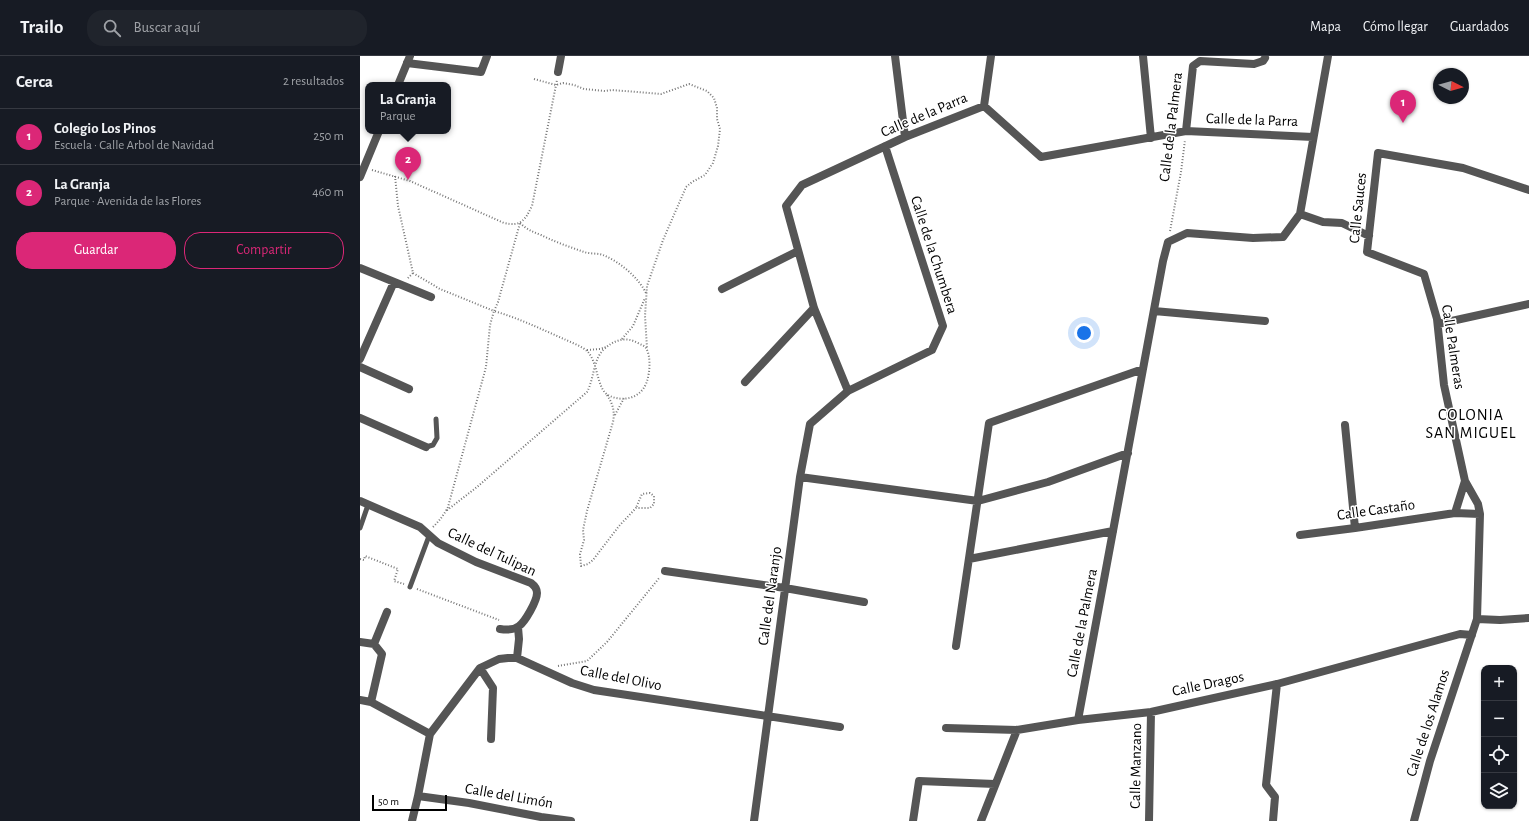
<!DOCTYPE html>
<html lang="es">
<head>
<meta charset="utf-8">
<style>
  :root { --surface:#171b24; --page:#20242c; --text:#f1f3f6; --muted:#9ea1a6; --line:#363941; --accent:#db2777 }
  body { margin:0; font-family:"Alegreya Sans",sans-serif; background:var(--page); color:var(--text) }
  .controls { position:absolute; right:12px; bottom:12px; display:grid; overflow:hidden; border-radius:8px; box-shadow:0 1px 3px #0004 }
  .controls button { width:36px; height:36px; display:grid; place-items:center; padding:0; border:0; border-bottom:1px solid var(--line); background:var(--surface); color:var(--text); font:20px sans-serif }
  .compass { position:absolute; left:1073px; top:12px; width:36px; height:36px; border-radius:50%; background:var(--surface); box-shadow:0 1px 3px #0004; rotate:96deg }
  .scale { position:absolute; left:12px; bottom:10px; width:75px; box-sizing:border-box; padding-left:4px; border:2px solid #000; border-top:0; font-size:11px; line-height:14px; white-space:nowrap; color:#000; -webkit-text-stroke:3px #fff; paint-order:stroke }
  .you { position:absolute; left:724px; top:277px; width:14px; height:14px; margin:-10px; border:3px solid #fff; border-radius:50%; background:#1a73e8; box-shadow:0 0 0 6px #1a73e833 }
  .badge { display:grid; place-items:center; width:26px; height:26px; border-radius:50%; background:var(--accent); color:#fff; font-size:13px; font-weight:700 }
  .pin { position:absolute; translate:-50% -33px; filter:drop-shadow(0 1px 2px #0008) }
  .pin::after { content:''; position:absolute; top:21px; width:14px; height:12px; background:inherit; clip-path:polygon(0 0,100% 0,50% 100%) }
  .popup { position:absolute; left:5px; top:26px; width:86px; height:52px; box-sizing:border-box; display:grid; place-content:center; border-radius:8px; background:var(--surface); filter:drop-shadow(0 1px 3px #0005); font-size:13px; white-space:nowrap; color:var(--muted) }
  .popup b { font-size:15px; color:var(--text) }
  .popup::after { content:''; position:absolute; left:50%; top:100%; margin-left:-8px; border:8px solid transparent; border-top-color:var(--surface) }
  .list { margin:0; padding:0; list-style:none }
  h2 { display:flex; justify-content:space-between; align-items:center; height:52px; margin:0; padding:0 16px; font-size:17px }
  h2 small { font-size:13px; font-weight:400; color:var(--muted) }
  .list li { display:grid; grid-template-columns:26px 1fr auto; gap:12px; align-items:center; box-sizing:border-box; height:56px; padding:0 16px; border-top:1px solid var(--line) }
  .list b { display:block; font-size:15px; white-space:nowrap }
  .list p { margin:0; font-size:13px; white-space:nowrap; color:var(--muted) }
  .list em { font-size:13px; font-style:normal; color:var(--muted) }
  .actions { display:flex; gap:8px; padding:12px 16px }
  .actions a { flex:1; padding:9px 0; border:1px solid var(--accent); border-radius:16px; text-align:center; font-size:14px; color:var(--accent) }
  .actions .main { background:var(--accent); color:#fff }
  .icon { flex:none; width:22px; height:22px; fill:none; stroke:currentColor; stroke-width:2; stroke-linecap:round; stroke-linejoin:round }
  .map { position:relative; flex:none; width:1169px; height:765px; overflow:hidden }
  header { display:flex; align-items:center; gap:24px; box-sizing:border-box; height:56px; padding:0 20px; background:var(--surface); border-bottom:1px solid var(--line) }
  header strong { font-size:19px }
  nav { display:flex; gap:22px; margin-inline-start:auto; font-size:14px }
  .search { width:280px; height:36px; background:var(--page); display:flex; align-items:center; gap:10px; box-sizing:border-box; padding:0 14px; border-radius:16px; color:var(--muted); font-size:15px }
  main { display:flex }
  aside { flex:1; background:var(--surface) }
  .map>svg:first-child { display:block }
  .lines { fill:none; stroke-linecap:round; stroke-linejoin:round }
  .path { stroke:#777; stroke-width:2; stroke-dasharray:1 2; stroke-linecap:butt }
  .service { stroke:#555; stroke-width:5 }
  .minor { stroke:#555; stroke-width:8 }
  .tertiary { stroke:#555; stroke-width:8 }
  .labels { text-anchor:middle; dominant-baseline:central; stroke-width:3; stroke-linejoin:round; paint-order:stroke }
  .street-label { font-size:15px; fill:#000; stroke:#fff }
  .neighbourhood-label { font-size:16px; letter-spacing:1px; fill:#000; stroke:#fff }
</style>
</head>
<body>
<header>
<strong>Trailo</strong>
<div class="search"><svg class="icon" aria-label="search" viewBox="0 0 24 24"><circle cx="10" cy="10" r="6"/><path d="M15 15l6 6"/></svg>Buscar aquí</div>
<nav><a>Mapa</a><a>Cómo llegar</a><a>Guardados</a></nav>
</header>
<main>
<aside>
<h2>Cerca<small>2 resultados</small></h2>
<ul class="list">
<li><span class="badge">1</span><div><b>Colegio Los Pinos</b><p>Escuela · Calle Arbol de Navidad</p></div><em>250 m</em></li>
<li><span class="badge">2</span><div><b>La Granja</b><p>Parque · Avenida de las Flores</p></div><em>460 m</em></li>
</ul>
<div class="actions"><a class="main">Guardar</a><a>Compartir</a></div>
</aside>
<div class="map">
<svg width="1169" height="765" viewBox="0 0 1169 765">
  <rect width="100%" height="100%" fill="#fff"/>
  <g class="lines">
    <path class="path" d="M174 23 196 29 203 27 214 29 224 33 245 35 252 34 301 38 329 28 347 35 354 42 357 52V63L360 73 358 90 353 107 345 119 332 126 326 131 303 184 287 230 285 260 287 292
      M12 114 50 125 144 167C161 171 165 164 172 150L197 24
      M35 120 38 150 53 217 47 223
      M160 167C166 173 173 176 181 179 195 186 210 191 224 196 230 198 237 197 243 199 260 206 278 221 286 237
      M810 175 821 116 825 84
      M53 217 80 233 134 255 138 246 160 167
      M262 283 273 270 285 242
      M227 294 240 293 246 291
      M247 339C253 348 255 356 253 366L227 455 223 474 224 484 220 498 221 510 228 508 233 504 259 470 276 452H290L294 448V440L290 437 282 438 276 452
      M255 359 264 342
      M73 471C79 465 84 459 88 451L126 311 130 269 134 255C158 262 181 273 204 283 212 287 222 290 228 296 238 307 237 333 248 339 263 347 282 342 287 325 290 316 291 300 286 292 284 289 281 289 278 287 265 280 254 284 243 294 233 305 234 323 227 336L117 431 86 455
      M0 503 4 504 5 500 38 513 34 525 44 528
      M57 533 139 564
      M198 610 227 605 247 586 300 521"/>
    <path class="service" d="M66 391 73 389 77 382 76 363
      M0 472 8 449
      M50 531 69 480"/>
    <path class="minor" d="M535 0 545 81
      M783 0 791 82
      M47 7 121 16 127 0
      M198 16 201 0
      M624 50 631 0
      M826 75 833 10 840 5 894 8 903 5 905 2
      M940 158 963 166 982 167 1009 180
      M0 212 71 241
      M362 233 438 195
      M794 255 905 265
      M1078 268 1169 248
      M0 303 34 226
      M0 311 49 333
      M385 326 454 252
      M488 335 454 252 426 150 442 129 545 81 624 50 681 101 826 75 953 81
      M0 362 66 391
      M985 369 995 472
      M440 421 618 445 688 426 768 397
      M1105 425 1095 457 1120 458
      M0 445 60 471 78 487 116 506 171 527C175 530 177 533 177 537 177 545 165 566 159 570 154 574 146 574 140 573
      M940 479 995 472 1095 457
      M609 503 753 475
      M305 515 425 532 504 546
      M1117 563 1140 564 1169 562
      M0 586 14 588 27 556
      M596 590 629 367 783 313
      M157 602 159 583 158 571
      M120 612 133 632 131 683
      M0 644 11 646 70 678
      M11 646 22 598 14 588
      M718 664 803 205 808 186 827 177 893 182 923 181 940 158 968 0
      M586 672 657 674 718 664 791 656 917 628 1100 578 1112 579
      M58 740 109 747 181 761 211 765
      M52 765 58 740 70 678 120 612 139 603 148 602H157L212 627 234 634 480 671
      M394 765 440 421 450 368 488 335 572 294 583 270 525 90
      M553 765 559 725 635 728
      M621 765 657 674
      M789 765 791 656
      M913 765 915 741 906 729 917 628
      M1054 765 1070 705 1117 563 1120 458 1118 448 1105 425 1084 329 1077 263 1064 218 1007 196 1018 97 1103 112 1169 134"/>
    <path class="tertiary" d="M38 29 50 0
      M0 121 19 75"/>
  </g>
  <g class="labels">
    <g class="street-label">
      <text transform="translate(564 59) rotate(-23)">Calle de la Parra</text>
      <text transform="translate(892 64) rotate(2)">Calle de la Parra</text>
      <text transform="translate(811 71) rotate(-83)">Calle de la Palmera</text>
      <text transform="translate(998 152) rotate(-84)">Calle Sauces</text>
      <text transform="translate(574 199) rotate(72)">Calle de la Chumbera</text>
      <text transform="translate(1093 291) rotate(81)">Calle Palmeras</text>
      <text transform="translate(1016 454) rotate(-8)">Calle Castaño</text>
      <text transform="translate(132 496) rotate(25)">Calle del Tulipan</text>
      <text transform="translate(410 540) rotate(-82)">Calle del Naranjo</text>
      <text transform="translate(722 567) rotate(-79)">Calle de la Palmera</text>
      <text transform="translate(261 622) rotate(11)">Calle del Olivo</text>
      <text transform="translate(848 628) rotate(-12)">Calle Dragos</text>
      <text transform="translate(1068 667) rotate(-72)">Calle de los Alamos</text>
      <text transform="translate(776 710) rotate(-89)">Calle Manzano</text>
      <text transform="translate(149 740) rotate(10)">Calle del Limón</text>
    </g>
    <g class="neighbourhood-label">
      <text x="1111" y="359">COLONIA<tspan x="1111" dy="18">SAN MIGUEL</tspan></text>
    </g>
  </g>
</svg>
<div class="controls">
<button>+</button>
<button>−</button>
<button><svg class="icon" aria-label="locate" viewBox="0 0 24 24"><circle cx="12" cy="12" r="6"/><path d="M12 2v4M12 18v4M2 12h4M18 12h4"/></svg></button>
<button><svg class="icon" aria-label="layers" viewBox="0 0 24 24"><path d="M12 4l9 5-9 5-9-5zM3 14l9 5 9-5"/></svg></button>
</div>
<svg class="compass" viewBox="-18 -18 36 36"><path d="M0-13l5 13h-10z" fill="#e53935"/><path d="M0 13l5-13h-10z" fill="#9ea1a6"/></svg>
<div class="scale">50 m</div>
<div class="you"></div>
<div class="pin badge" style="left:1043px;top:67px">1</div>
<div class="pin badge" style="left:48px;top:124px">2</div>
<div class="popup"><b>La Granja</b>Parque</div>
</div>
</main>
</body>
</html>
